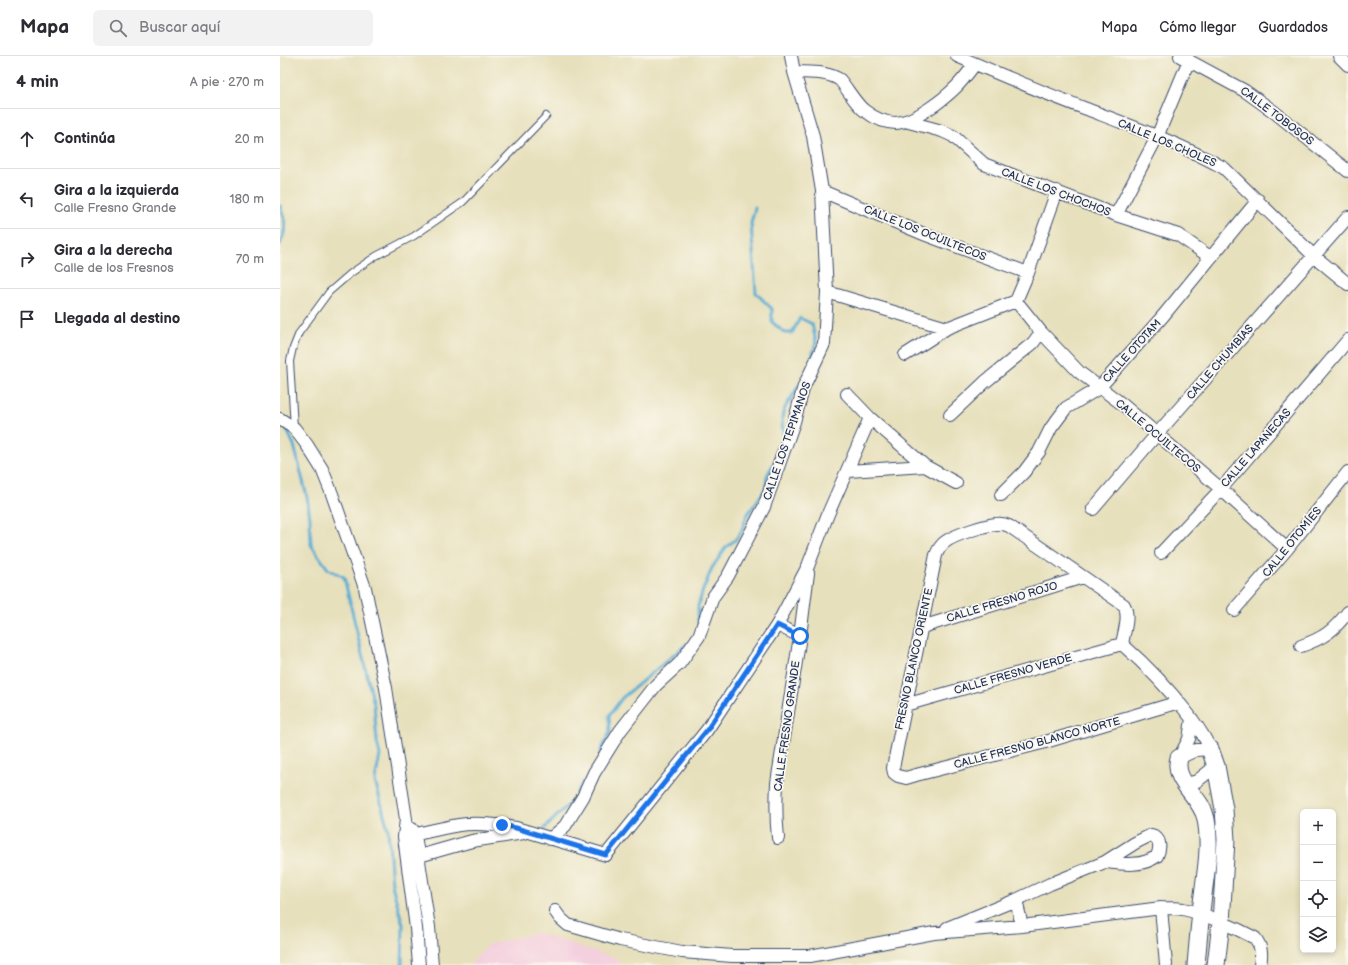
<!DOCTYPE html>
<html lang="es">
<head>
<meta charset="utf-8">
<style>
  :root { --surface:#fff; --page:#f2f2f3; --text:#2b2b33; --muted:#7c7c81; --line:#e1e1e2 }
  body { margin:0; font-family:"Balsamiq Sans",sans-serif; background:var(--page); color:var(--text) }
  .controls { position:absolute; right:12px; bottom:12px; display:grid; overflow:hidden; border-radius:6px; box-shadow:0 2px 6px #0003 }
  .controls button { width:36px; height:36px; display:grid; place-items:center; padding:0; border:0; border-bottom:1px solid var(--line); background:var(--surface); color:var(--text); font:20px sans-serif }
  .stop { position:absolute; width:12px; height:12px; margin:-9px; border:3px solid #1a73e8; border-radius:50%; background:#fff }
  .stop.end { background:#1a73e8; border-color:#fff; box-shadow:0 1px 4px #0008 }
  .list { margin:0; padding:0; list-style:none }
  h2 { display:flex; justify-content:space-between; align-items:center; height:52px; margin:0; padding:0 16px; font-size:17px }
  h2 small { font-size:13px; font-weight:400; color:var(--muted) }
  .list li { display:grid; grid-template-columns:26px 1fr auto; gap:12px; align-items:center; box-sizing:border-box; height:60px; padding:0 16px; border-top:1px solid var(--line) }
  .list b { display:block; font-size:15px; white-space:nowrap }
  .list p { margin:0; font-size:13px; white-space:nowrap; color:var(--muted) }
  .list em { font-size:13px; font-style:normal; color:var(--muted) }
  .icon { flex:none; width:22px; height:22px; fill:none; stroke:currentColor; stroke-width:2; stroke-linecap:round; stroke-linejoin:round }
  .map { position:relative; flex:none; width:1068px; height:909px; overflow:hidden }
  header { display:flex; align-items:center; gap:24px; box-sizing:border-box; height:56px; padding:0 20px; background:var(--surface); border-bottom:1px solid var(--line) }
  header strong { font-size:19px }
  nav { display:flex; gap:22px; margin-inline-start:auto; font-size:14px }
  .search { width:280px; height:36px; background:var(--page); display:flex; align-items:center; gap:10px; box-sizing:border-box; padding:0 14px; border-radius:6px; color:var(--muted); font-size:15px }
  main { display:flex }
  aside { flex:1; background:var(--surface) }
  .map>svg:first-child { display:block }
  .built { fill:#f4cfde }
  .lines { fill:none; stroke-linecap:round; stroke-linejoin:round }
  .stream { stroke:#57abd3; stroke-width:3 }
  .lane-casing { stroke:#3a4a6c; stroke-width:8 }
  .street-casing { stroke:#3a4a6c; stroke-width:14 }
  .secondary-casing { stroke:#3a4a6c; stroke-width:19 }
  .lane { stroke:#fff; stroke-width:6 }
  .street { stroke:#fff; stroke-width:12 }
  .secondary { stroke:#fff; stroke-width:17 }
  .route { stroke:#1a73e8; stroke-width:5 }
  .labels { text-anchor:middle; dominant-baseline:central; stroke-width:3.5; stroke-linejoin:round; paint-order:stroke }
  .street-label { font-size:11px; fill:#1b2f5e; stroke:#fbf7ec }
</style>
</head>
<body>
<header>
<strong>Mapa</strong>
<div class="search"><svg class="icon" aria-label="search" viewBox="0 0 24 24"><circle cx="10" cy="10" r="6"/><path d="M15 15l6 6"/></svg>Buscar aquí</div>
<nav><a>Mapa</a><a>Cómo llegar</a><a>Guardados</a></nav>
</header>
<main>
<aside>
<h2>4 min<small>A pie · 270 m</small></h2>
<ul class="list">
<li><svg class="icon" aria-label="ahead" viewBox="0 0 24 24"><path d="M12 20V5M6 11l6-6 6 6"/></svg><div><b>Continúa</b></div><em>20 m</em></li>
<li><svg class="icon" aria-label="left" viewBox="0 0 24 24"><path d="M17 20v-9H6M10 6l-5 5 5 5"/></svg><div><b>Gira a la izquierda</b><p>Calle Fresno Grande</p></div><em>180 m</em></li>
<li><svg class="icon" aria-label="right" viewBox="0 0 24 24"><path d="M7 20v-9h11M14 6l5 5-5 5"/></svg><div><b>Gira a la derecha</b><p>Calle de los Fresnos</p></div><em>70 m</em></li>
<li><svg class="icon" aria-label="arrive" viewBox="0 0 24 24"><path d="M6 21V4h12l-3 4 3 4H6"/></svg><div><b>Llegada al destino</b></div></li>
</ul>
</aside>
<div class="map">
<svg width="1068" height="909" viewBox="0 0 1068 909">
  <rect width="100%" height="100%" fill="#fbf7ec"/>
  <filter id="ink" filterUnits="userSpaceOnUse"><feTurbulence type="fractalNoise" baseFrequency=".025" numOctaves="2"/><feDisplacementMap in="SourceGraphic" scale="8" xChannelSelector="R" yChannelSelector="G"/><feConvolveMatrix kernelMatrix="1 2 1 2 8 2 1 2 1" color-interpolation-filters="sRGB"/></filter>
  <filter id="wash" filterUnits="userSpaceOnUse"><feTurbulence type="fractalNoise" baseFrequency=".012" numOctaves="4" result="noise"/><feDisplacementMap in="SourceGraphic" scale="16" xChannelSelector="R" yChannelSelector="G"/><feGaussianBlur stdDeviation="0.9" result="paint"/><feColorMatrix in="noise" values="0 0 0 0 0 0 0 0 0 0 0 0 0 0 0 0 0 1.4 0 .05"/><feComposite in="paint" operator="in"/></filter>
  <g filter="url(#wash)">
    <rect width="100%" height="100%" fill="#e7e0bc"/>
    <path class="built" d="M257 877 338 903 340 909H190L209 888Z"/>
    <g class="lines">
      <path class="stream" d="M0 150C6 167 7 172 0 188
        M475 152 471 167 476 237 492 253V266L505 277H512L520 262 532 268 536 286 532 301
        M6 372 14 389 27 441 30 462 31 489 48 513 64 521 94 649 97 686 100 699 95 725 108 773 112 829 123 869 122 909
        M504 382C503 372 500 361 505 352 509 344 515 338 518 330
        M418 567V550L423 534 432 512 446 491 455 484 461 476 467 459 486 432 487 420 493 408
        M320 697 330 676 329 660 342 642 407 588
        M265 772 294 743 303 726"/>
    </g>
  </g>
  <g filter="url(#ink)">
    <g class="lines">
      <defs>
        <path id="lane" d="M14 372 10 305 13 292 19 277 49 236 71 217 96 200 134 180 183 146 266 60"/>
        <path id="street" d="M677 0C719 18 761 36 804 52 851 70 899 87 944 112L1034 200 1068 228
          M900 0 965 35 993 55 1068 115
          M1059 0 1068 9
          M514 16C529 17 547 15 560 24 567 32 576 49 585 55 593 61 605 67 616 67 634 66 663 44 676 31 683 24 689 16 695 8
          M625 65 662 75 673 80 704 108 836 159 898 179 930 201
          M542 135 646 179 748 217
          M836 159 877 81 909 4
          M547 236 667 272
          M736 245 761 276 799 316 842 348 941 433 1007 493
          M736 245 748 217 777 135
          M625 299 667 272 736 245
          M567 338 590 362 645 410 676 427
          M670 359 705 326 753 287 761 276
          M0 363 14 372 27 389 42 413 52 438 85 532 106 632 126 763 124 781 136 872 139 909
          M568 415 645 410
          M721 439 744 416 759 396 771 372 786 352 819 332 883 260 978 144
          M813 453 877 378 1068 161
          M881 497 941 433 1068 284
          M954 554 1007 493 1068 416
          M497 569 520 580
          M642 571 803 521
          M1021 590C1044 582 1053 575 1068 556
          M625 649 842 588
          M899 702 916 694 930 693C925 680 917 670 909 659 889 633 866 609 842 588 844 576 850 560 844 549L729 470C725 468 721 467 716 468 705 469 674 479 665 486 661 489 658 494 656 499L613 712 614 717 618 720 626 722 636 719 762 687 899 646
          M899 702 909 683 912 663
          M905 729 917 725 936 710
          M132 773 135 779 149 871 152 909
          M124 781C142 777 161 772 179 769 198 766 218 769 236 772L326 799 427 674 497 569 528 510 548 458 590 362
          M498 782C496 764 496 746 497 727L520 580 528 517
          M270 783 285 770 303 741 314 717 340 675 376 629 400 607 419 580 433 541 448 520 484 451 514 366 524 330 544 288 547 236 542 135 533 80 514 16 511 0
          M132 802 192 785 244 777
          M736 844 742 870
          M881 852 886 909
          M275 855 280 862 288 869 340 884 402 896 452 900H530L654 877 742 870 881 852C888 852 896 852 903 853 923 857 956 872 975 882 982 891 982 898 980 909
          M667 872 736 844 770 828 825 806 855 787 871 779 874 780C881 785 880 793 877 800 862 811 843 808 825 806"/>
        <path id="secondary" d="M930 693 936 710 944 753 946 784 941 867 936 909
          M899 702C892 726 921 739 926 763 931 788 926 815 923 839 920 862 918 886 916 909"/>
      </defs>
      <use href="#lane" class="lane-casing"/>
      <use href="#street" class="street-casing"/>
      <use href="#secondary" class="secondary-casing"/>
      <use href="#lane" class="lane"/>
      <use href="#street" class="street"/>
      <use href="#secondary" class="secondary"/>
    </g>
  </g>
  <g class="lines" filter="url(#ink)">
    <path class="route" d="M222 769 236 772 326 799 427 674 497 569 520 580"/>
  </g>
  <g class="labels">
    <g class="street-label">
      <text transform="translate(997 60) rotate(37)">CALLE TOBOSOS</text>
      <text transform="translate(887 87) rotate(23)">CALLE LOS CHOLES</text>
      <text transform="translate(776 136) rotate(21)">CALLE LOS CHOCHOS</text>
      <text transform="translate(645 177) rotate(22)">CALLE LOS OCUILTECOS</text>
      <text transform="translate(852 295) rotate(-48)">CALLE OTOTAM</text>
      <text transform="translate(940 306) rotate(-49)">CALLE CHUMBIAS</text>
      <text transform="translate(878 380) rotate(40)">CALLE OCUILTECOS</text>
      <text transform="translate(507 385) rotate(-71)">CALLE LOS TEPIMANOS</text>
      <text transform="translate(976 392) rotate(-49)">CALLE LAPANECAS</text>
      <text transform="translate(1012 486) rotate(-51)">CALLE OTOMÍES</text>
      <text transform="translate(722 546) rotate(-17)">CALLE FRESNO ROJO</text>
      <text transform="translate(634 603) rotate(-78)">FRESNO BLANCO ORIENTE</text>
      <text transform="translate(733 618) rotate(-16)">CALLE FRESNO VERDE</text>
      <text transform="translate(507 670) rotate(-82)">CALLE FRESNO GRANDE</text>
      <text transform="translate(757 687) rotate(-15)">CALLE FRESNO BLANCO NORTE</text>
    </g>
  </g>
</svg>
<div class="controls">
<button>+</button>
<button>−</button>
<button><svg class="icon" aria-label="locate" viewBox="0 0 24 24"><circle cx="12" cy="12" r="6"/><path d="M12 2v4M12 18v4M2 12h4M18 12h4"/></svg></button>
<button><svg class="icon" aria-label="layers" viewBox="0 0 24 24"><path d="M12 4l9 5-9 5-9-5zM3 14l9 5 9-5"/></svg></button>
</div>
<div class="stop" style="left:520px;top:580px"></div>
<div class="stop end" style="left:222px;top:769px"></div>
</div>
</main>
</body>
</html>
